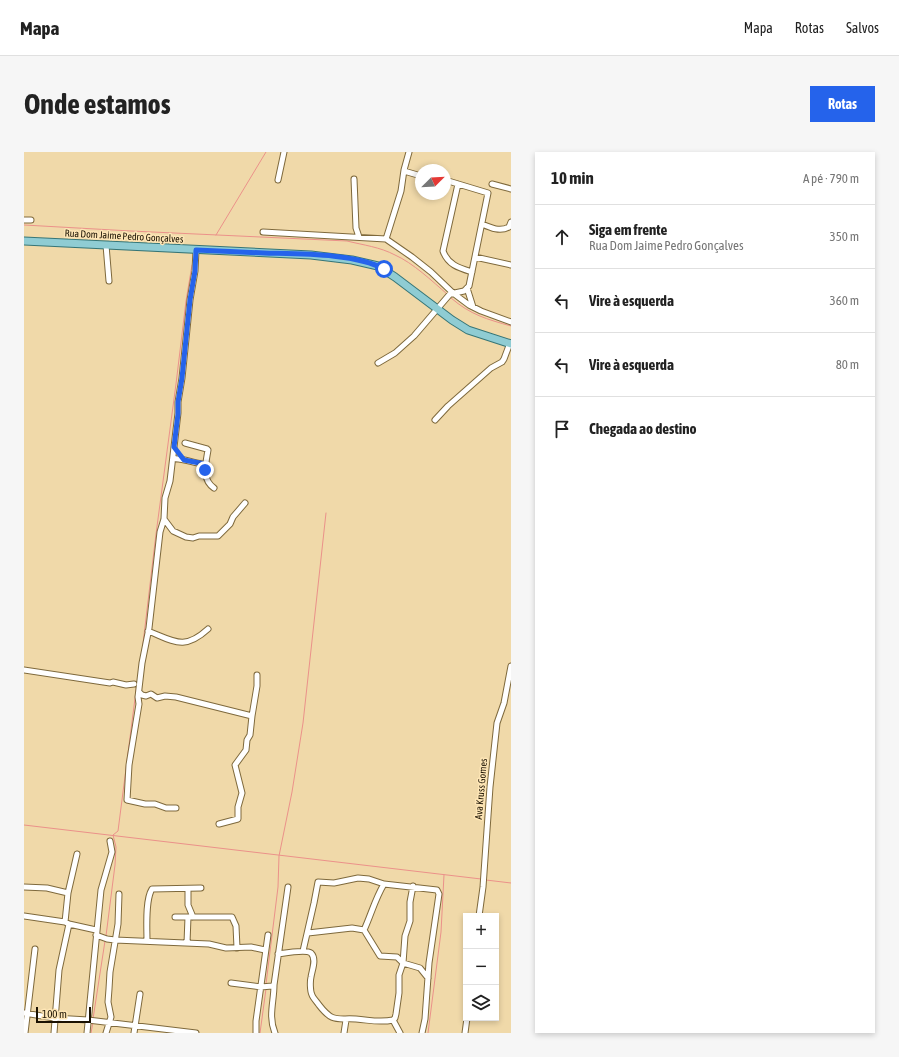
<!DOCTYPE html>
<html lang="pt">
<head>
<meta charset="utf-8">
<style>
  :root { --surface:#fff; --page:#f6f6f6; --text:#222; --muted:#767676; --line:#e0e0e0; --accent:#2563eb }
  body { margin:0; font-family:"Asap Condensed",sans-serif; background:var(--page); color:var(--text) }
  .controls { position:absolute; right:12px; bottom:12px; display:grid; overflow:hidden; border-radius:0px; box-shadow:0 2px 6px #0003 }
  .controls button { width:36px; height:36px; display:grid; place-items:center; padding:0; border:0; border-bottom:1px solid var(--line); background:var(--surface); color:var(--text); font:20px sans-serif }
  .compass { position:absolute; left:391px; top:12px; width:36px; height:36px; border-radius:50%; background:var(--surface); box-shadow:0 2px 6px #0003; rotate:66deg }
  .scale { position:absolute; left:12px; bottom:10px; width:55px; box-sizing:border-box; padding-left:4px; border:2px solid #1b1202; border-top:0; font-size:11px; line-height:14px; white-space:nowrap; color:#1b1202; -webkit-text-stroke:3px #fee6b6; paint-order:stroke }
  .stop { position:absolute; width:12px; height:12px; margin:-9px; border:3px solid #2563eb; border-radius:50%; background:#fff }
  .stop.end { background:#2563eb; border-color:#fff; box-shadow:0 1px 4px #0008 }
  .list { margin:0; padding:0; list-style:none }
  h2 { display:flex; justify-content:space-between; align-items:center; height:52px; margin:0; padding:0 16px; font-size:17px }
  h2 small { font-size:13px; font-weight:400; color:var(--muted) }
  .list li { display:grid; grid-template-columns:26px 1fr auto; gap:12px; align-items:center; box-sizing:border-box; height:64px; padding:0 16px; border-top:1px solid var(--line) }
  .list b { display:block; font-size:15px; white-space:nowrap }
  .list p { margin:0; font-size:13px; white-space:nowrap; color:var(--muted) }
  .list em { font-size:13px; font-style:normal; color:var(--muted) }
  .icon { flex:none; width:22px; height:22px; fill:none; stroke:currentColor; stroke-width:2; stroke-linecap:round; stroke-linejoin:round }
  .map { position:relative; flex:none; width:487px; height:881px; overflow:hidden; border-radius:0px }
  header { display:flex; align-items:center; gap:24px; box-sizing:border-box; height:56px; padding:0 20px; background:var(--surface); border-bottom:1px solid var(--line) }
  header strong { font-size:19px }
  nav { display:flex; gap:22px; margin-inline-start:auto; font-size:14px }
  .intro { display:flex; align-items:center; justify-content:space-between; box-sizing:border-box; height:96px; padding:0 24px }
  h1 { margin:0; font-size:28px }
  .button { padding:10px 18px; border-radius:0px; background:var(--accent); color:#fff; font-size:14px; font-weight:700 }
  main { display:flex; gap:24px; padding:0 24px }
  aside { flex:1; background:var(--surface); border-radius:0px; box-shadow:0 2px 6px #0003 }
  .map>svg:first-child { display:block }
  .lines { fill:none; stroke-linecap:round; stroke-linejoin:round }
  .stream { stroke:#eb918a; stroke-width:1 }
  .minor-casing { stroke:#7e693c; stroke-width:7 }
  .major-casing { stroke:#367576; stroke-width:9 }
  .minor { stroke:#fff; stroke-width:5 }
  .major { stroke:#8fccd3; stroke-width:7 }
  .route { stroke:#2563eb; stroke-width:5 }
  .labels { text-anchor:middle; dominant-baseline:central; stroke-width:3; stroke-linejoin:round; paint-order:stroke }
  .street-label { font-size:10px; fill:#1b1202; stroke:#fee6b6 }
</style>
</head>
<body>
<header>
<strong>Mapa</strong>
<nav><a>Mapa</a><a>Rotas</a><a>Salvos</a></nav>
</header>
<div class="intro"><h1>Onde estamos</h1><a class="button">Rotas</a></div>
<main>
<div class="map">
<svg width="487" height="881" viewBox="0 0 487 881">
  <rect width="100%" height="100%" fill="#f0d9a9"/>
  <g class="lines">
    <path class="stream" d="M0 73 107 79 323 89C339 93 356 95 371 103 389 111 408 129 423 142
      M192 83 242 0
      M427 146C447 163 462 167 487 174
      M118 500 132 382 152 232 162 149 168 113
      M0 673 457 727
      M462 728 487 731
      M82 784 91 713 92 695 89 683 94 679 113 531
      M242 832 254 735 255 704 268 640 279 571 302 361
      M69 867 81 789
      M67 881 69 870
      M236 881 242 837
      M404 881 417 780 420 723"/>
    <defs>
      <path id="minor" d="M380 19 397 24
        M330 27 332 76 335 85
        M254 28 260 0
        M434 32 419 99C424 113 435 116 448 120
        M468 32 487 37
        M0 68H7
        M458 72C467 76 476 80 485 75L487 70
        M239 80 362 87 388 105 407 120 429 141 445 153 457 159 487 170
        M362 87 377 39 380 18 385 0
        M82 93 85 129
        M451 105 487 113
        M443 136 449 155
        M354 211 371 201 390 184 426 142 440 139 445 134 464 41 421 28
        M411 268 424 254 467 216 478 210 480 207 486 191
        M161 291 183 297 184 298C182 311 177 327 190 336
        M149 307C156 305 172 312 181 312
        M140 367 149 379 162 385 169 386 175 384H194L206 372 209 365 221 351
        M124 479C150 489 160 499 184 477
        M0 518 86 531 89 530 102 533 110 532
        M115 540 118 543 122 544 127 542 133 546 141 544 152 545 228 564 233 534V523
        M152 656H142L131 652H121L103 648 105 613 115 552 114 545 118 511 125 476 136 380 140 367 141 346 146 329 154 261V250L158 226 166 148 171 119 172 98
        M195 672 214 667V655L218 641 211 613 222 598 223 588 226 583 228 564
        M0 735 23 736 44 741
        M164 737V753L169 765
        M0 764 41 770 45 772 72 778
        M455 764 459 735 466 635 473 571 480 551 487 514
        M151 765H208L212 774 213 796
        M41 770 44 741 53 702
        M340 778 356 804 373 805 379 811 396 816 404 826
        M284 781 328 776 340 778C347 763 351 747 360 732L413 738 415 742 405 811 401 867 398 881
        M72 783 83 787 91 788 185 792 202 796 227 795 241 798
        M123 789C123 776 121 748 128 737L177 736
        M163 791 164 765
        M279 799 290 751 294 730 310 731 334 726 345 727 360 732
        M254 802C261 801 282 797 287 801 293 807 288 818 287 825 286 829 286 839 288 843 289 846 293 850 295 853 309 871 312 866 332 867 346 868 355 871 369 868L371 866 372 862 375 841V823L379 811 381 784 386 769V750L389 734
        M207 831 237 835 248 834 250 833 264 735
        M250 833C250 850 244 864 251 881
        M0 861 30 866 64 868 172 881
        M369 868 376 881
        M1 881 11 797
        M30 881 35 818 45 772
        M63 881 77 738 88 700 86 689
        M82 881 87 865 84 850 85 837 86 820 94 772 95 742
        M110 881 116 842
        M232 881V869L244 783
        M320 881 322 868
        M441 881 443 866"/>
      <path id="major" d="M0 89 287 103 328 108 354 114 371 125 428 168 444 178 487 192"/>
    </defs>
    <use href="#minor" class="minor-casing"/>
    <use href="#major" class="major-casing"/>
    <use href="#minor" class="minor"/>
    <use href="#major" class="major"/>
  </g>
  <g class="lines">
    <path class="route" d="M181 318V312L160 308 150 295 154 262V250L158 226 166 148 171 119 172 98C195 99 217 100 240 101 274 102 331 101 360 117"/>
  </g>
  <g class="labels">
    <g class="street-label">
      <text transform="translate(100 84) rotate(3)">Rua Dom Jaime Pedro Gonçalves</text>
      <text transform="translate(457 637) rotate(-85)">Ava Kruss Gomes</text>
    </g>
  </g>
</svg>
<div class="controls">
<button>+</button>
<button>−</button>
<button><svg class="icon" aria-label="layers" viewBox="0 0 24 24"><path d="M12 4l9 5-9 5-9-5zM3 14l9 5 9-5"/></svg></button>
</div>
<svg class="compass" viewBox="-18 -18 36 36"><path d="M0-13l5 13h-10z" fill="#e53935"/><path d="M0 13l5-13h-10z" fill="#767676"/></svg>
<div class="scale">100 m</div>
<div class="stop" style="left:360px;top:117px"></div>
<div class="stop end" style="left:181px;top:318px"></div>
</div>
<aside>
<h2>10 min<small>A pé · 790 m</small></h2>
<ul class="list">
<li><svg class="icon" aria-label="ahead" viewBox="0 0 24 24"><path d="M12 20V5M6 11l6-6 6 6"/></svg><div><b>Siga em frente</b><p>Rua Dom Jaime Pedro Gonçalves</p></div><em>350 m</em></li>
<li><svg class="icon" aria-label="left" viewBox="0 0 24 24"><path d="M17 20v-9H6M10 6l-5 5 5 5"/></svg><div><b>Vire à esquerda</b></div><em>360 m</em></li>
<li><svg class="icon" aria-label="left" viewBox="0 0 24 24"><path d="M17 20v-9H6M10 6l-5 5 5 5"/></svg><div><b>Vire à esquerda</b></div><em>80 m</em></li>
<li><svg class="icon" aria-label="arrive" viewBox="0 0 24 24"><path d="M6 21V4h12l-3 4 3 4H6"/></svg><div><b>Chegada ao destino</b></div></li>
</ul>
</aside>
</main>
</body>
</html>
